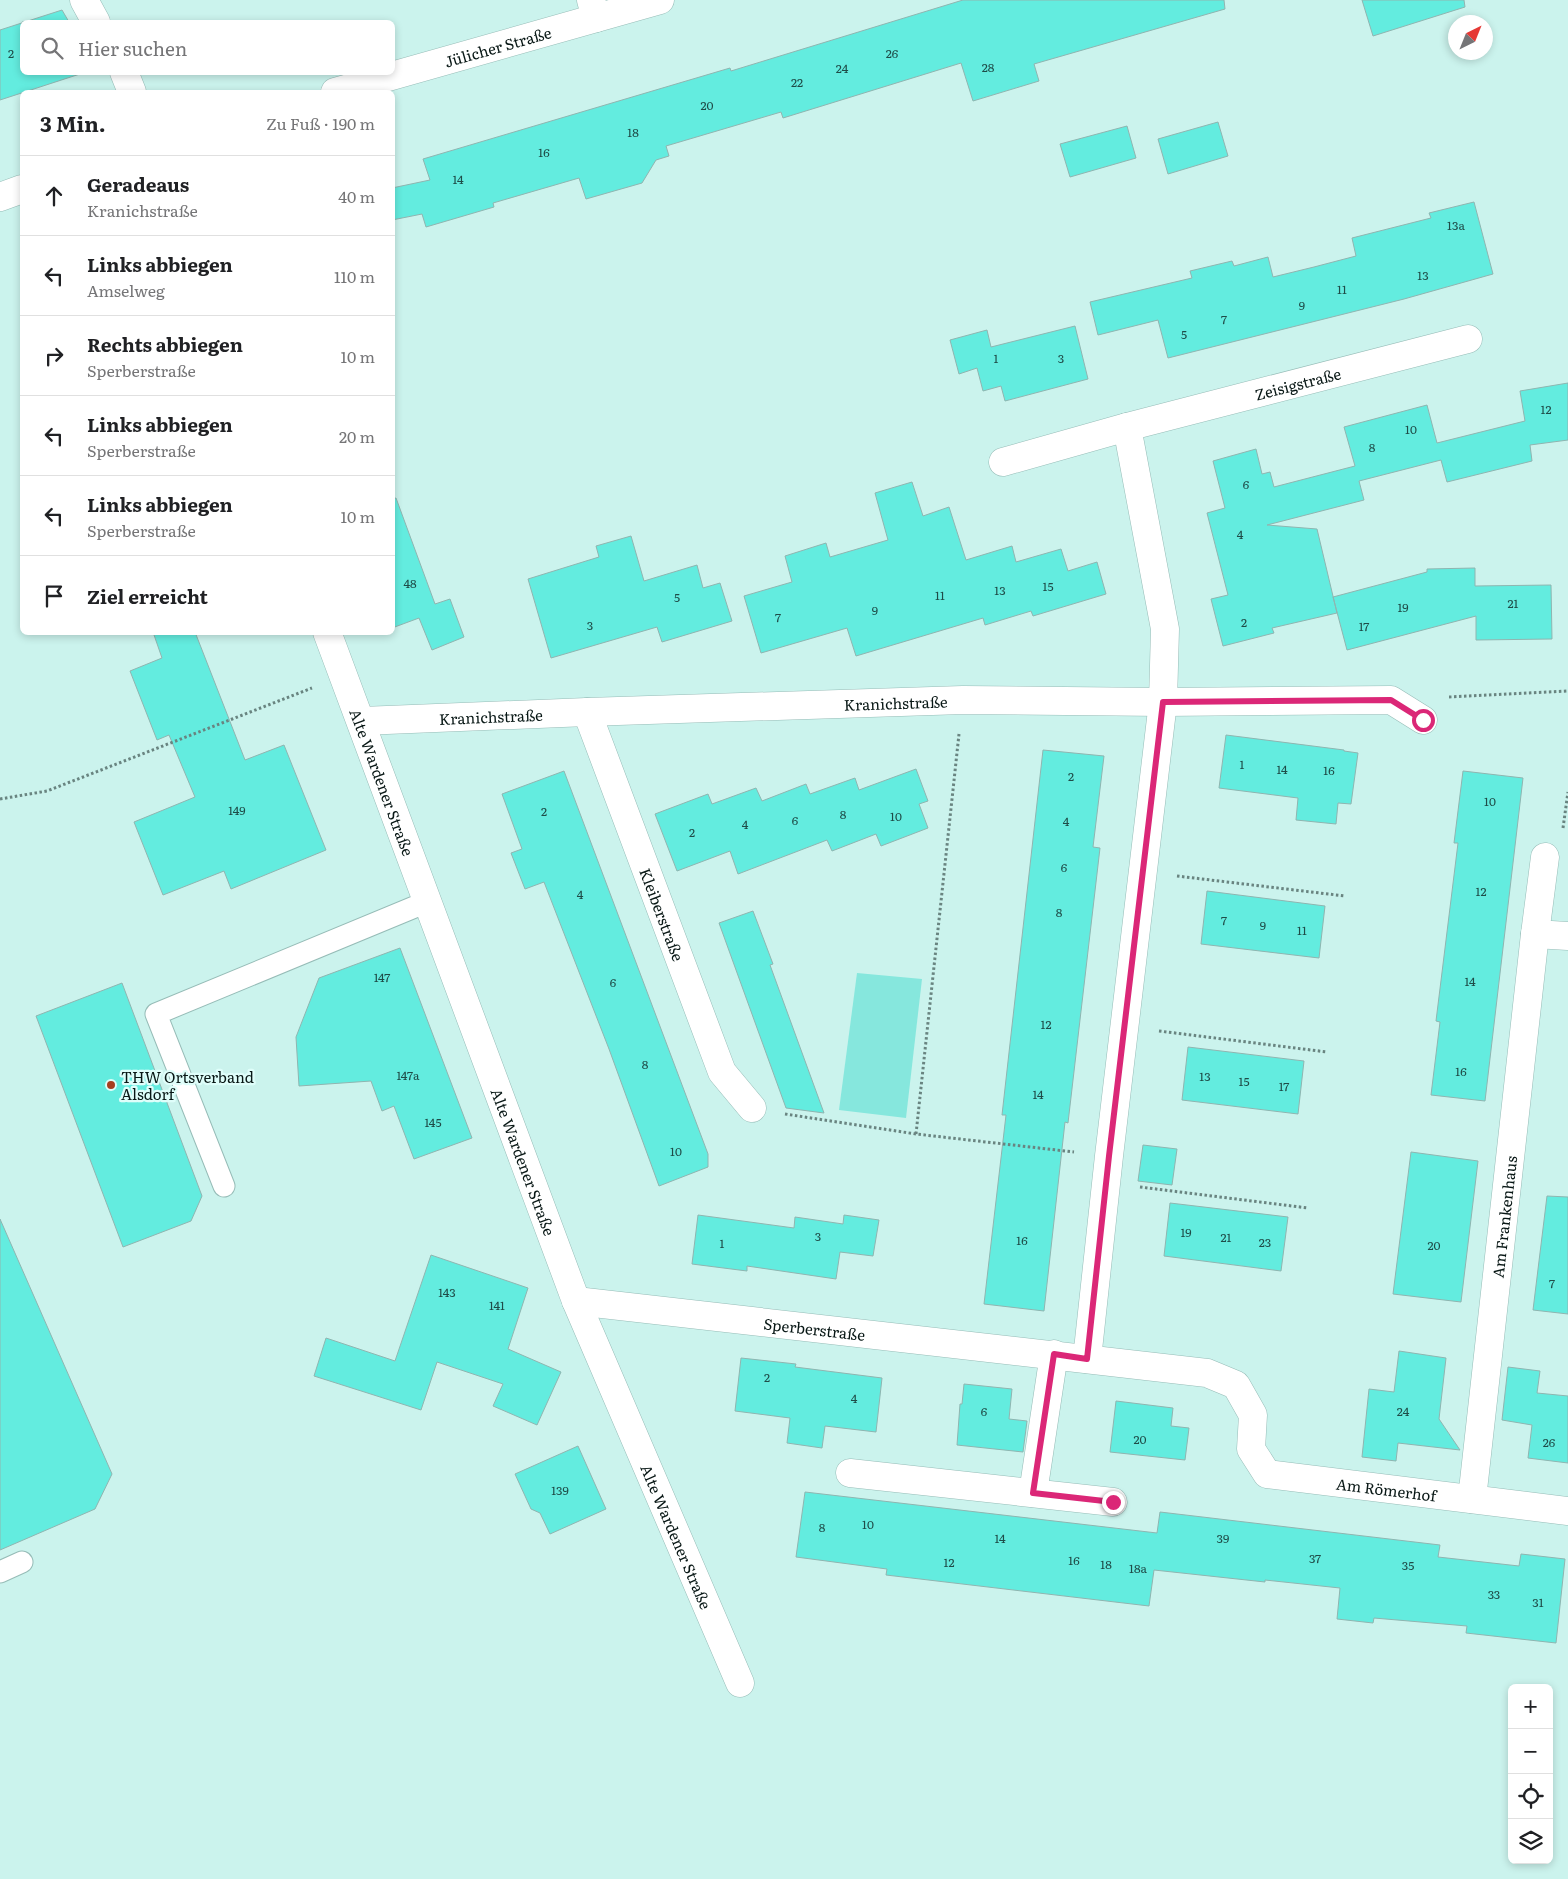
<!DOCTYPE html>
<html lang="de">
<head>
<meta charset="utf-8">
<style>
  :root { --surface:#fff; --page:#f2f2f2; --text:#202124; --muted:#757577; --line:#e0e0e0 }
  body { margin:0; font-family:Literata,serif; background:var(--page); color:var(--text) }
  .controls { position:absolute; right:15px; bottom:15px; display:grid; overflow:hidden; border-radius:8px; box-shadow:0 2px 8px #0003 }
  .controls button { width:45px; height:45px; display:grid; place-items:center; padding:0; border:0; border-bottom:1px solid var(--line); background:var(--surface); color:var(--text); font:25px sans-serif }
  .compass { position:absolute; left:1448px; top:15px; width:45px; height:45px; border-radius:50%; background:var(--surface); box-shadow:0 2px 8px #0003; rotate:43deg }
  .stop { position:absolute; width:15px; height:15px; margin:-11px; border:4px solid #db2777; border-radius:50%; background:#fff }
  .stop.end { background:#db2777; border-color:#fff; box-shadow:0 1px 5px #0008 }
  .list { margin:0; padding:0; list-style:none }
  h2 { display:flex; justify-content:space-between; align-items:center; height:65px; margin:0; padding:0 20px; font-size:21px }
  h2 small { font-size:16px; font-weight:400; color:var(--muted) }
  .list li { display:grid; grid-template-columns:32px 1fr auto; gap:15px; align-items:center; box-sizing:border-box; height:80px; padding:0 20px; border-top:1px solid var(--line) }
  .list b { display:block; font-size:19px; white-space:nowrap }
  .list p { margin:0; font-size:16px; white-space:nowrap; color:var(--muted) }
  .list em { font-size:16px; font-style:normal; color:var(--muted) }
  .icon { flex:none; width:28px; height:28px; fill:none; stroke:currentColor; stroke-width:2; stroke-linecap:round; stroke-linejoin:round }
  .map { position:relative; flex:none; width:1568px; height:1879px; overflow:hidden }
  .search { position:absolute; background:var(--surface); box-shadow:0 2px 8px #0003; left:20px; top:20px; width:375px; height:55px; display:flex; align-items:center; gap:12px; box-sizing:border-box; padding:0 18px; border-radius:8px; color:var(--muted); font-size:19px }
  .panel { position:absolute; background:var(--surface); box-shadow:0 2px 8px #0003; left:20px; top:90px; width:375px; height:545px; border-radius:8px }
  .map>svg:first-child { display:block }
  .green { fill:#86e7dd }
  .building { fill:#63ecdf; stroke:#8fb5b0 }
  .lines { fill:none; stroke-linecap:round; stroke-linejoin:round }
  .lane-casing { stroke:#96bcb7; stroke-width:23 }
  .street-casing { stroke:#96bcb7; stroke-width:29 }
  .secondary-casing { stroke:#96bcb7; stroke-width:29 }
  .path { stroke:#698480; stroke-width:3; stroke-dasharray:2.5 2.5; stroke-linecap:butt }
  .lane { stroke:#fff; stroke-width:21 }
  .street { stroke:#fff; stroke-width:28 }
  .secondary { stroke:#fff; stroke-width:28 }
  .route { stroke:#db2777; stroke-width:6 }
  .poi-dot { fill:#a63e1f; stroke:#dffefa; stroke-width:2 }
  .labels { text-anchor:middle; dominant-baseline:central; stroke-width:4.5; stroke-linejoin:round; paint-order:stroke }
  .number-label { font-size:12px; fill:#1f4c48 }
  .street-label { font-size:15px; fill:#081715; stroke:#dffefa }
  .poi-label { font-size:15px; fill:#081715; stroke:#dffefa; text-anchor:start }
</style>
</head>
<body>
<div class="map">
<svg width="1568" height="1879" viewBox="0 0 1568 1879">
  <rect width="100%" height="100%" fill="#cbf3ed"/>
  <path class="green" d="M857 973 922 979 906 1118 839 1110Z"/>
  <path class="building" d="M963 0H1224L1225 9 1034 64 1039 81 973 101 961 63 783 118 781 112 666 146 669 156 656 160 642 183 586 199 579 178 493 203 494 207 426 227 422 214 392 220V188L430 180 423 159 730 68 731 71Z
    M1362 0H1464L1465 7 1373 36Z
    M62 10 69 22H22V72H86L0 100V30Z
    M1218 122 1228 156 1168 174 1158 139Z
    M1127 126 1136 158 1070 177 1060 144Z
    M1474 202 1493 274 1404 299 1168 358 1158 320 1098 335 1090 302 1192 278 1190 271 1232 261 1234 266 1268 257 1273 277 1314 267 1356 256 1352 238 1431 218 1429 213Z
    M1075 326 1088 379 1005 401 1001 386 983 391 977 368 959 374 950 340 987 330 991 347Z
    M1568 383V440L1530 445 1532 461 1447 482 1441 460 1359 481 1364 500 1267 525 1317 529 1337 613 1272 628 1274 633 1223 646 1211 599 1228 595 1207 513 1225 508 1213 461 1256 449 1262 474 1270 472 1274 487 1355 466 1344 427 1427 405 1437 443 1525 421 1520 391Z
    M912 482 923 516 949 507 966 560 1012 546 1016 562 1061 549 1068 571 1097 562 1106 594 1033 616 1031 611 985 625 983 618 856 656 847 628 761 653 744 596 792 582 785 556 826 543 830 557 888 540 875 493Z
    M396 498 435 604 450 599 464 637 432 650 419 618 392 628V499Z
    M631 536 644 581 697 565 703 588 720 583 732 621 662 642 657 627 551 658 528 579 599 557 596 546Z
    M1475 568V586L1551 585 1552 639 1476 640V616L1347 650 1333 597 1427 572V569Z
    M153 632H195L245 760 284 745 326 850 231 889 224 871 163 895 134 822 195 797 169 735 157 740 130 671 162 658Z
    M1226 735 1344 750V751L1358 753 1351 804 1338 803 1336 824 1296 820 1298 798 1219 788Z
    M1043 750 1104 756 1093 847 1100 848 1068 1123 1065 1122 1044 1311 984 1304 1006 1115H1002Z
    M916 769 928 801 919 804 928 828 881 846 876 834 832 851 827 840 738 874 730 851 677 871 655 814 708 794 712 804 756 788 762 801 806 784 810 794 855 778 859 790Z
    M564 771 708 1154V1167L659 1186 609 1049 544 882 525 889 511 853 522 849 502 794Z
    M1463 771 1523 778 1485 1101 1431 1095 1440 1022 1436 1021 1458 843H1454Z
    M1207 891 1325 906 1319 958 1201 944Z
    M753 911 773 964 770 965 824 1113 786 1108 719 923Z
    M400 948 472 1138 414 1159 394 1106 382 1111 371 1081 299 1086 296 1037 319 978Z
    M122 983 202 1196 191 1221 123 1247 36 1016Z
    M1188 1047 1304 1061 1298 1114 1182 1100Z
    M1143 1145 1177 1149 1172 1185 1138 1181Z
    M1411 1152 1478 1161 1461 1302 1393 1294Z
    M1547 1196 1568 1197V1314L1533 1310Z
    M1170 1203 1288 1217 1281 1271 1164 1256Z
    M698 1215 794 1228 795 1217 843 1224 844 1215 879 1220 873 1256 840 1252 836 1279 747 1266V1271L692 1264Z
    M0 1219 112 1474 95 1509 0 1550Z
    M431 1255 528 1288 508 1349 561 1372 537 1425 493 1406 503 1384 437 1362 421 1410 314 1376 326 1338 395 1361Z
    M1399 1351 1446 1358 1439 1419 1460 1450 1398 1443 1396 1461 1362 1457 1369 1389 1394 1392Z
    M741 1358 796 1364 795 1367 882 1378 876 1432 825 1426 822 1448 787 1443 790 1418 735 1411Z
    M1508 1367 1540 1371 1537 1393 1568 1396V1463L1528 1458 1532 1425 1502 1420Z
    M964 1384 1012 1389 1009 1419 1027 1421 1023 1452 957 1445 960 1404H962Z
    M1116 1401 1173 1408 1171 1426 1189 1428 1185 1460 1110 1452Z
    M578 1446 606 1509 550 1534 540 1513 531 1509 515 1474Z
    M805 1492 1157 1533 1160 1512 1440 1545 1438 1557 1519 1566 1521 1554 1565 1559 1556 1643 1466 1633 1467 1626 1374 1618 1373 1623 1337 1619 1340 1588 1265 1580V1582L1154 1570 1149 1606 886 1575 887 1569 796 1557Z"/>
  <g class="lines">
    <defs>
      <path id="lane" d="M224 1186 156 1014 429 901
        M0 1572 22 1562"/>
      <g id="street">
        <path d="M84 0 96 22"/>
        <path d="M591 0 596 18"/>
        <path d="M124 72 132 92"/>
        <path id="s1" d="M1003 462 1127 427 1468 339"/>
        <path id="s2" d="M327 632 576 1301 740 1683"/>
        <path id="s3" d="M587 712 722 1072 752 1108"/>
        <path id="s4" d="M362 721 587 712 963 700 1163 702 1391 700 1423 720"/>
        <path d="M1535 934 1568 936"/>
        <path id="s5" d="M576 1301 1207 1373 1236 1385 1253 1415 1251 1449 1267 1474 1568 1511"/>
        <path d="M1087 1359 1109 1156 1163 702 1165 629 1127 427"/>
        <path d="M850 1473 1113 1502"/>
        <path d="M1033 1493 1054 1354"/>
        <path id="s6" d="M1472 1499 1535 934 1545 857"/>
      </g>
      <g id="secondary">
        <path id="s7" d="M335 92 660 0"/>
        <path d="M0 197 22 189"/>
      </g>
    </defs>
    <use href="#lane" class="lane-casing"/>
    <use href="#street" class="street-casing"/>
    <use href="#secondary" class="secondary-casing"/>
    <path class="path" d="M1449 697 1568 691
      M0 799 47 791 312 688
      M1563 828 1568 792
      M1177 876 1345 896
      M1159 1031 1327 1052
      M785 1114 916 1134 1074 1152
      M916 1134 959 734
      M1140 1187 1308 1208"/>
    <use href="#lane" class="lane"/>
    <use href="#street" class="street"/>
    <use href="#secondary" class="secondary"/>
  </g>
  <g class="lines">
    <path class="route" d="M1113 1502 1033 1493 1054 1354 1087 1359 1109 1156 1163 702 1391 700 1423 720"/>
  </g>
  <circle class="poi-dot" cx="111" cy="1085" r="5"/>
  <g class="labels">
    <g class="number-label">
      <text x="11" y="53">2</text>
      <text x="892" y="53">26</text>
      <text x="988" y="67">28</text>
      <text x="842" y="68">24</text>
      <text x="797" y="82">22</text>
      <text x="707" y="105">20</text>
      <text x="633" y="132">18</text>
      <text x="544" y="152">16</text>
      <text x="458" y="179">14</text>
      <text x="1456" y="225">13a</text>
      <text x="1423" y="275">13</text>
      <text x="1342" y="289">11</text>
      <text x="1302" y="305">9</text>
      <text x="1224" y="319">7</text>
      <text x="1184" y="334">5</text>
      <text x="996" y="358">1</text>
      <text x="1061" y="358">3</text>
      <text x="1546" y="409">12</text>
      <text x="1411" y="429">10</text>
      <text x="1372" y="447">8</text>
      <text x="1246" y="484">6</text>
      <text x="1240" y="534">4</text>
      <text x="410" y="583">48</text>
      <text x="1048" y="586">15</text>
      <text x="1000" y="590">13</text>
      <text x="940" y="595">11</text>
      <text x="677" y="597">5</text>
      <text x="1513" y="603">21</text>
      <text x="1403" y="607">19</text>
      <text x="875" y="610">9</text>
      <text x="778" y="617">7</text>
      <text x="1244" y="622">2</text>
      <text x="590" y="625">3</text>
      <text x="1364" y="626">17</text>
      <text x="1242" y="764">1</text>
      <text x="1282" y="769">14</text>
      <text x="1329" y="770">16</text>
      <text x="1071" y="776">2</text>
      <text x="1490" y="801">10</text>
      <text x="237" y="810">149</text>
      <text x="544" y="811">2</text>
      <text x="843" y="814">8</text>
      <text x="896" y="816">10</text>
      <text x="795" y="820">6</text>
      <text x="1066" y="821">4</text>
      <text x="745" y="824">4</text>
      <text x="692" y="832">2</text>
      <text x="1064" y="867">6</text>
      <text x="1481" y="891">12</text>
      <text x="580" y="894">4</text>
      <text x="1059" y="912">8</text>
      <text x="1224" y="920">7</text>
      <text x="1263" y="925">9</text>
      <text x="1302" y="930">11</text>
      <text x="382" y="977">147</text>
      <text x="1470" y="981">14</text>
      <text x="613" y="982">6</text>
      <text x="1046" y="1024">12</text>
      <text x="645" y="1064">8</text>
      <text x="1461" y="1071">16</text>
      <text x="408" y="1075">147a</text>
      <text x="1205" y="1076">13</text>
      <text x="1244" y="1081">15</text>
      <text x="1284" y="1086">17</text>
      <text x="1038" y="1094">14</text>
      <text x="433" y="1122">145</text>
      <text x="676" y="1151">10</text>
      <text x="1186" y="1232">19</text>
      <text x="818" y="1236">3</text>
      <text x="1226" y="1237">21</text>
      <text x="1022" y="1240">16</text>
      <text x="1265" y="1242">23</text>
      <text x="722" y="1243">1</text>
      <text x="1434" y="1245">20</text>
      <text x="1552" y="1283">7</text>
      <text x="447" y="1292">143</text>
      <text x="497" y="1305">141</text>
      <text x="767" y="1377">2</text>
      <text x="854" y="1398">4</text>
      <text x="984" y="1411">6</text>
      <text x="1403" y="1411">24</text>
      <text x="1140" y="1439">20</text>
      <text x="1549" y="1442">26</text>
      <text x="560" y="1490">139</text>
      <text x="868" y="1524">10</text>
      <text x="822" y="1527">8</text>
      <text x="1000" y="1538">14</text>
      <text x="1223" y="1538">39</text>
      <text x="1315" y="1558">37</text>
      <text x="1074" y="1560">16</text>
      <text x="949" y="1562">12</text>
      <text x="1106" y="1564">18</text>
      <text x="1408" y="1565">35</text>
      <text x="1138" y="1568">18a</text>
      <text x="1494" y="1594">33</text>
      <text x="1538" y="1602">31</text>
    </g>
    <g class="street-label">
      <text stroke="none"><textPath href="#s7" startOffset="169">Jülicher Straße</textPath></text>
      <text stroke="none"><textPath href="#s1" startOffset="305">Zeisigstraße</textPath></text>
      <text stroke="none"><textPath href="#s4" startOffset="534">Kranichstraße</textPath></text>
      <text stroke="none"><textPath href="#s4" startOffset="129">Kranichstraße</textPath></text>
      <text stroke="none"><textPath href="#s2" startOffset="160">Alte Wardener Straße</textPath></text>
      <text stroke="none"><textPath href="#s3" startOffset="216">Kleiberstraße</textPath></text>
      <text stroke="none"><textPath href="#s2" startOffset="565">Alte Wardener Straße</textPath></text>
      <text stroke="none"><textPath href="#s6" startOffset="284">Am Frankenhaus</textPath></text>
      <text stroke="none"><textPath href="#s5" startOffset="240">Sperberstraße</textPath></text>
      <text stroke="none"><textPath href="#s5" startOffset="885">Am Römerhof</textPath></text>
      <text stroke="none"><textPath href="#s2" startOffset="970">Alte Wardener Straße</textPath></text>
    </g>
    <g class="poi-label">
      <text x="121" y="1076">THW Ortsverband<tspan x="121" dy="17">Alsdorf</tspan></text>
    </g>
  </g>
</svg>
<div class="controls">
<button>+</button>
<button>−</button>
<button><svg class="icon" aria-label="locate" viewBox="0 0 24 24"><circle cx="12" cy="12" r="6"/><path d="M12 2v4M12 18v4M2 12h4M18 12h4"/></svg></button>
<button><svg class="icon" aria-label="layers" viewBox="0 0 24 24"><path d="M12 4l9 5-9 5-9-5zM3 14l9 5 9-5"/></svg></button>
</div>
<svg class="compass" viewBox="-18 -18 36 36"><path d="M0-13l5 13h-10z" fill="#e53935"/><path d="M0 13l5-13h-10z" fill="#757577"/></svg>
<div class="stop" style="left:1423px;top:720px"></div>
<div class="stop end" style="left:1113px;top:1502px"></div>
<div class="search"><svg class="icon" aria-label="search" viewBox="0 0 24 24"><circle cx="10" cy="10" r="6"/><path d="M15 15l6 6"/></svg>Hier suchen</div>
<section class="panel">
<h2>3 Min.<small>Zu Fuß · 190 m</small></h2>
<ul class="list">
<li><svg class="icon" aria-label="ahead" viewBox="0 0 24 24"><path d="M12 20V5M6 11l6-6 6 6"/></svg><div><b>Geradeaus</b><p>Kranichstraße</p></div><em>40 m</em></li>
<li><svg class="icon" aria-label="left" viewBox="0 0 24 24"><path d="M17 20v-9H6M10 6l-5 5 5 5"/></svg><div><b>Links abbiegen</b><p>Amselweg</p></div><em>110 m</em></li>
<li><svg class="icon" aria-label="right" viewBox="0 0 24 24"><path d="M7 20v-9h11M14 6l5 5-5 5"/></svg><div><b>Rechts abbiegen</b><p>Sperberstraße</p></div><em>10 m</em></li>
<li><svg class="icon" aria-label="left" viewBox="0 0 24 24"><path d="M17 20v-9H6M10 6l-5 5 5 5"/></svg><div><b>Links abbiegen</b><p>Sperberstraße</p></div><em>20 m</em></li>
<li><svg class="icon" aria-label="left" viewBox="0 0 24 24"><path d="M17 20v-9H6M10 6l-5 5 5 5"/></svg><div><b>Links abbiegen</b><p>Sperberstraße</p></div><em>10 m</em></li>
<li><svg class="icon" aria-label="arrive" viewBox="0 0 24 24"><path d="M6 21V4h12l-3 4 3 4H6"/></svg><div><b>Ziel erreicht</b></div></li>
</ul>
</section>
</div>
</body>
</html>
